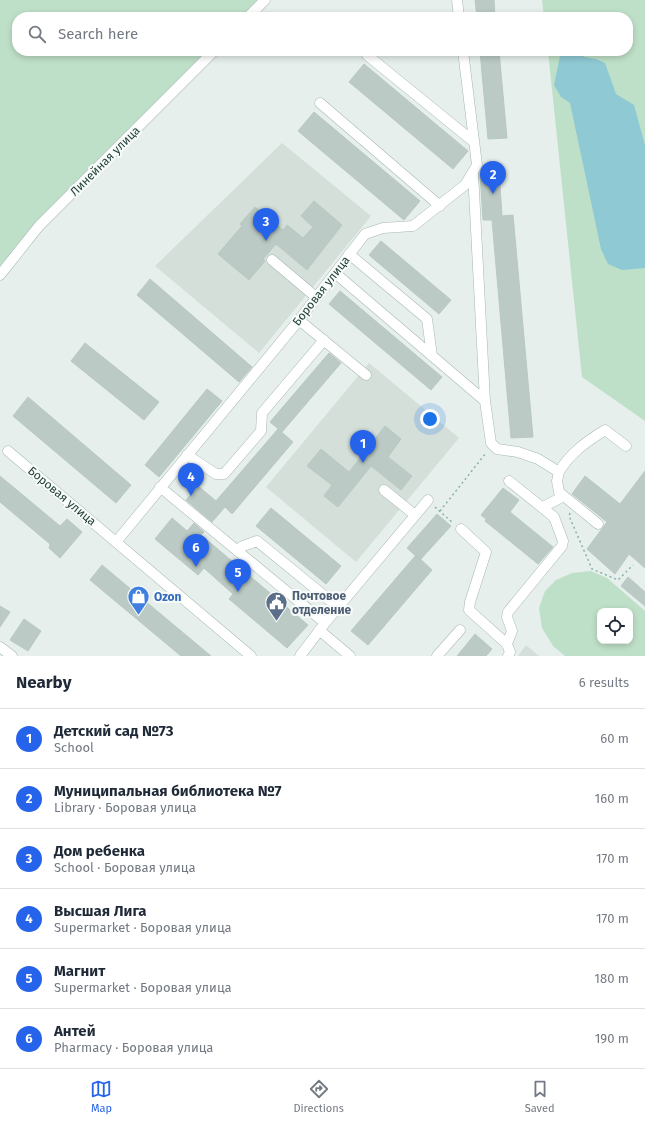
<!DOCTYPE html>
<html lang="en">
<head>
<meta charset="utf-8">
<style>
  :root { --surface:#fff; --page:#f2f2f3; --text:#1f2937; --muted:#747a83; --line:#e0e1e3; --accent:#2563eb }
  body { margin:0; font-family:"Fira Sans",sans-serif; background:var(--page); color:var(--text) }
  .controls { position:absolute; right:12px; bottom:12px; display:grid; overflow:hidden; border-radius:8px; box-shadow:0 2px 6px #0003 }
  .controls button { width:36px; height:36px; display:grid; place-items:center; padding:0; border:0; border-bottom:1px solid var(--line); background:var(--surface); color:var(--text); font:20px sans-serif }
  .you { position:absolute; left:430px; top:419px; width:14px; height:14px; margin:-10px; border:3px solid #fff; border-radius:50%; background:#1a73e8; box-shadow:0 0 0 6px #1a73e833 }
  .badge { display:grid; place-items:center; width:26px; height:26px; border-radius:50%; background:var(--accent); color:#fff; font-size:13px; font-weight:700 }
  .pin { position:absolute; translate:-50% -33px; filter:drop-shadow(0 1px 2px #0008) }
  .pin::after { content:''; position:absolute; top:21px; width:14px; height:12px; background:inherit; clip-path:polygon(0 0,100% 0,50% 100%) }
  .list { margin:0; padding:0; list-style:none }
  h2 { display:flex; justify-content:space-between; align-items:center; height:52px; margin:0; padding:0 16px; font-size:17px }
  h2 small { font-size:13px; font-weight:400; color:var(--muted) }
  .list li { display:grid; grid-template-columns:26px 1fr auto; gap:12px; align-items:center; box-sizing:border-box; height:60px; padding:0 16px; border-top:1px solid var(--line) }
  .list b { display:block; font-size:15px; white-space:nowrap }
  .list p { margin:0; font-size:13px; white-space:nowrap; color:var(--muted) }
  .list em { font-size:13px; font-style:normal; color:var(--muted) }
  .icon { flex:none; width:22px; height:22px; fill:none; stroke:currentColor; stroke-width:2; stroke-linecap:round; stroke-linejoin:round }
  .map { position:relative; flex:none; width:645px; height:656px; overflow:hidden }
  .search { position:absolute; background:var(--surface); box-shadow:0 2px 6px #0003; left:12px; right:12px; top:12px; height:44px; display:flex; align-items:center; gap:10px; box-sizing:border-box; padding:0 14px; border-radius:16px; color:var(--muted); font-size:15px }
  .sheet { height:412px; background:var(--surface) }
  nav { display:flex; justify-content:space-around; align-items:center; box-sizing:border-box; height:56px; border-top:1px solid var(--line); background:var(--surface); font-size:11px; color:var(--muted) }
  nav a { display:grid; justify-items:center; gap:2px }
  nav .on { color:var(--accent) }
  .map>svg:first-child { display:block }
  .built { fill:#d4dfda }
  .green { fill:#bfe0c8; fill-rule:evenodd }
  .water { fill:#8ec9d4 }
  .building { fill:#bbcac4; stroke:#b8c9c2 }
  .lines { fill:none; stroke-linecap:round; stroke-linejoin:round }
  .minor-casing { stroke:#a8b8b2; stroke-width:11 }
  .path { stroke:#86b3a5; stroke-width:1.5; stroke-dasharray:2 3; stroke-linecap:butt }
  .minor { stroke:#fff; stroke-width:10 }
  .labels { text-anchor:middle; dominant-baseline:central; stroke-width:4; stroke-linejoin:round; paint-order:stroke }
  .street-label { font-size:12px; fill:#24423a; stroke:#f7fbf9 }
  .service-label { font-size:12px; font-weight:bold; fill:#4e5e75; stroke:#f7fbf9; text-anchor:start }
  .shop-label { font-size:12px; font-weight:bold; fill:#366cbe; stroke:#f7fbf9; text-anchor:start }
</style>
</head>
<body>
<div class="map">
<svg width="645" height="656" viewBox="0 0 645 656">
  <rect width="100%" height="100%" fill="#e6efeb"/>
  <path class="built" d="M282 143 371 216 259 353 155 266Z
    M369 363 459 438 356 562 266 487Z
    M526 645 539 656H518Z"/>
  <path class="green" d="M0 0H265L248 17H17V51H214L39 226 0 275Z
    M542 0H645V421L582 377 548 51H628V17H544Z
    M591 571 607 578 645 611V656H565L553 646 542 628 539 608 545 591 556 580 572 573ZM600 611H630V641H600Z"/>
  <path class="water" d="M561 51H579L584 57 596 59 605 63 616 94 634 105 645 145V268L622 270 608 264 601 249 570 103 561 97 554 85Z"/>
  <path class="building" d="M475 0H494L495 17H477Z
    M480 51H499L507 138 488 139Z
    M364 64 468 151 453 169 349 82Z
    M314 112 420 201 404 220 298 131Z
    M499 171 502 216 513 215 533 437 511 438 492 220H483L480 173Z
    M314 201 342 225 307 270 276 244 263 259 265 261 249 280 218 254 242 226 240 224 255 207 283 230 287 225 303 238 313 227 301 216Z
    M381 241 451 300 439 314 369 255Z
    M150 279 252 367 239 382 137 295Z
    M340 291 442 377 431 390 329 304Z
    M85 343 159 402 144 420 71 361Z
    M329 353 341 363 282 432 270 422Z
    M207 389 222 401 159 477 145 465Z
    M28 397 131 485 116 503 13 416Z
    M385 426 401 439 388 457 412 476 401 490 371 466 338 507 324 496 332 485 307 466 321 449 349 472Z
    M278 429 293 442 232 514 225 507 212 522 186 500 198 486 216 501Z
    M645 471V568L629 554 615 574 587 549 607 522 572 494 585 476 620 504Z
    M0 476 60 526 67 519 82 532 60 558 49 548 50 544 0 502Z
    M503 488 519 500 510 512 553 547 538 564 485 521 486 519 481 515Z
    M271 508 341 566 326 584 256 526Z
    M437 514 451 526 420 560 407 548Z
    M172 518 187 531 194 523 204 532 201 535 308 625 287 648 229 599 233 594 204 568 198 575 155 539Z
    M416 555 432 570 368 645 351 631Z
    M102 565 211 656H181L90 580Z
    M628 577 645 592V606L621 586Z
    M0 606 10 612 0 627Z
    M24 619 41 631 28 651 10 640Z
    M475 634 492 649 486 656H457Z"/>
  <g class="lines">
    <defs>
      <path id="minor" d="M457 0 459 17
        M248 17 265 0
        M367 55 474 142
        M320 103 440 206
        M473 172 485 401 491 443 497 449 518 452 538 459 559 472 557 481 559 492 598 524
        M349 254 427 319 432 356
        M272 260 316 297
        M335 273 485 401
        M0 275 39 226 214 51
        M299 320 366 375
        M8 451 251 656
        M187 455 216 474H224L261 431 262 413 324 340
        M559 472C570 453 586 442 605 430L626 446
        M160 487 325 623 300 656
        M384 490 415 515
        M543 507 564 496
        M461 529 486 552 470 602 469 610 507 644 510 652 508 656
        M116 542 299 320 365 234 383 228 413 226 465 185 477 165 463 51
        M237 550 243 546 257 541 338 607
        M325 623 428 500
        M319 630 350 656
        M507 644 512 631 507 617 508 612 562 546 563 541 554 517 509 481
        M0 647 12 656
        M437 656 460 630"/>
    </defs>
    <use href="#minor" class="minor-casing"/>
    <path class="path" d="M435 507 453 523
      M440 511 486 453
      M570 513 569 516 592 569 618 580 633 565"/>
    <use href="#minor" class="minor"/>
  </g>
  <defs>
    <symbol id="shop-pin" viewBox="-11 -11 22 30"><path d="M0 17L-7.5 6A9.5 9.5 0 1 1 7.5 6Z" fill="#3f7fe0" stroke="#f7fbf9"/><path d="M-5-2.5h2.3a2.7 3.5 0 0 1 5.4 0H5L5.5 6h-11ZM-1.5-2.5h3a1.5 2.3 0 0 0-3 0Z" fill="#fff"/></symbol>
    <symbol id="civic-pin" viewBox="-11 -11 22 30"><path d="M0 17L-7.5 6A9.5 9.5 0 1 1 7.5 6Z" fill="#5c6f8a" stroke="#f7fbf9"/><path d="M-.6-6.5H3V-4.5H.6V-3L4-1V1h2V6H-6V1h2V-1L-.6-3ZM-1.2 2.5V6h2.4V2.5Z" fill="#fff"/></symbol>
  </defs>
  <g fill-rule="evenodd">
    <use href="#shop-pin" x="126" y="584" width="25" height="34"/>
    <use href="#civic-pin" x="264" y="590" width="25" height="34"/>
  </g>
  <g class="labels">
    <g class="street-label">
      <text transform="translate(105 161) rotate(-45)">Линейная улица</text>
      <text transform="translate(321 291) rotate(-52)">Боровая улица</text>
      <text transform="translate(62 496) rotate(40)">Боровая улица</text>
    </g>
    <g class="service-label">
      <text x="292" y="596">Почтовое<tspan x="292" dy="14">отделение</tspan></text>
    </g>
    <g class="shop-label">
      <text x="154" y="597">Ozon</text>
    </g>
  </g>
</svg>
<div class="controls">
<button><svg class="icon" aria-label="locate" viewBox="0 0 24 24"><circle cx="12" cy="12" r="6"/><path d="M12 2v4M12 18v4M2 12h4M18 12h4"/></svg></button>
</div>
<div class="you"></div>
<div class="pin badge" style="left:363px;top:463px">1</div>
<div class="pin badge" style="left:493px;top:194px">2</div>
<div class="pin badge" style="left:266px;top:241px">3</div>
<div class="pin badge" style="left:191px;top:496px">4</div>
<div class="pin badge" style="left:238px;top:592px">5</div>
<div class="pin badge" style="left:196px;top:567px">6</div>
<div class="search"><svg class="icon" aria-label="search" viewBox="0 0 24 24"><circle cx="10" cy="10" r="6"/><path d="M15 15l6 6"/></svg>Search here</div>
</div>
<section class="sheet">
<h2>Nearby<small>6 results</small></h2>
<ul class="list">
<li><span class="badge">1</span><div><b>Детский сад №73</b><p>School</p></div><em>60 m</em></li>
<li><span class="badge">2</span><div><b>Муниципальная библиотека №7</b><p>Library · Боровая улица</p></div><em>160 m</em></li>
<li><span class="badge">3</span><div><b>Дом ребенка</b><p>School · Боровая улица</p></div><em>170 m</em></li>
<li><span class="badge">4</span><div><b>Высшая Лига</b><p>Supermarket · Боровая улица</p></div><em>170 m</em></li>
<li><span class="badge">5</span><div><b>Магнит</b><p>Supermarket · Боровая улица</p></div><em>180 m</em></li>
<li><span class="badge">6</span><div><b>Антей</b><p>Pharmacy · Боровая улица</p></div><em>190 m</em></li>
</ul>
</section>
<nav>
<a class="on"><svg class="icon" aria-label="map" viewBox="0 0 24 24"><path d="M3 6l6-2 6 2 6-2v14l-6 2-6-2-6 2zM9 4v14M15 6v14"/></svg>Map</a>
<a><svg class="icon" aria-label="directions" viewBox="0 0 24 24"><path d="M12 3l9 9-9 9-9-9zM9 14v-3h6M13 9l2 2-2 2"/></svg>Directions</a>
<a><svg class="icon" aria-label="saved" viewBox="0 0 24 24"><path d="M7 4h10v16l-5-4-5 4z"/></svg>Saved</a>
</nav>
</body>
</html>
